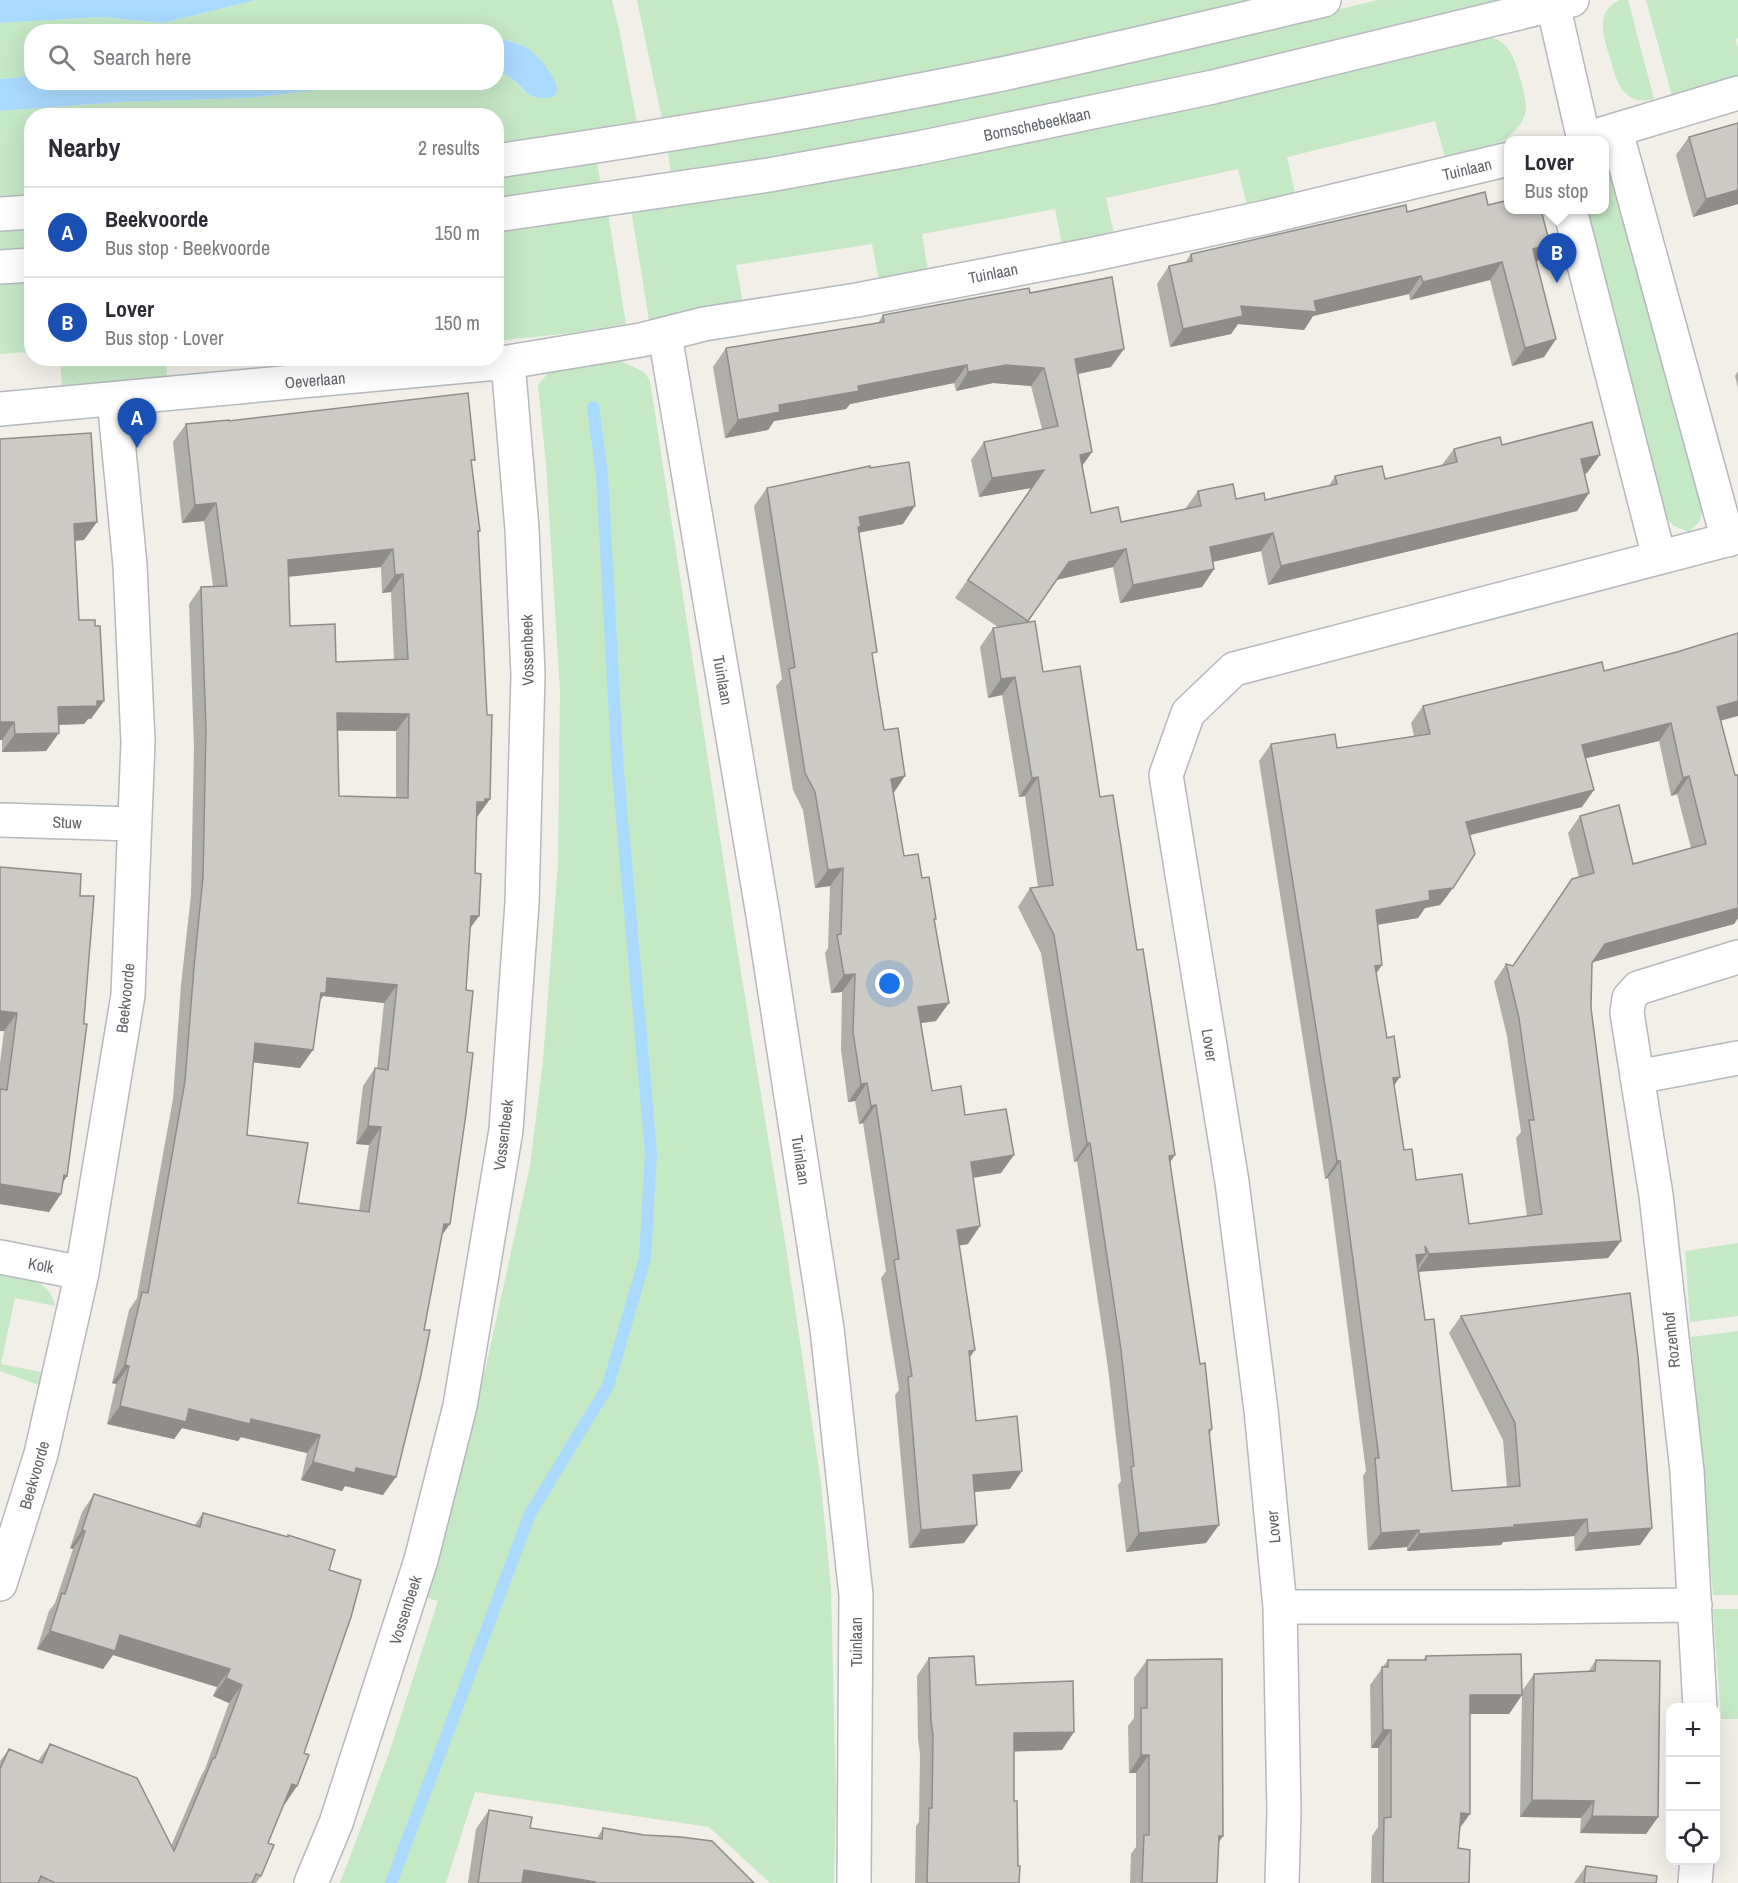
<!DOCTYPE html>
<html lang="en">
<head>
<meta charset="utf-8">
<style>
  :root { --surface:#fff; --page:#f2f2f3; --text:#2b2b33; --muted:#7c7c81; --line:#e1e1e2; --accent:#ea4335 }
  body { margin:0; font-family:"Archivo Narrow",sans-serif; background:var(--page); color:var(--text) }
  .controls { position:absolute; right:18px; bottom:18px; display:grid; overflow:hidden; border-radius:12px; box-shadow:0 6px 24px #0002 }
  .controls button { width:54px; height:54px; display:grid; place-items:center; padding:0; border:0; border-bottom:2px solid var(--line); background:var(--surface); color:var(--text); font:30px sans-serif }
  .you { position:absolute; left:890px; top:984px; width:21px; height:21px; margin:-15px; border:4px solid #fff; border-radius:50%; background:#1a73e8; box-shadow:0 0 0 9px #1a73e833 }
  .badge { display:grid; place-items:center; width:39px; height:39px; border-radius:50%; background:var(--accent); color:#fff; font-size:20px; font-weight:700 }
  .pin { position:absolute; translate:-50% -50px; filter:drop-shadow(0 2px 3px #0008) }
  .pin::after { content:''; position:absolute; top:32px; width:21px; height:18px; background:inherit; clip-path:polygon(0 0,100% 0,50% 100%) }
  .popup { position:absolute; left:1504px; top:136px; width:105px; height:78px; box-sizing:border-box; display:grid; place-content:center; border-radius:12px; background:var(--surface); filter:drop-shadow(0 2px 4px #0005); font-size:20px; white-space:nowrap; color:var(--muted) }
  .popup b { font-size:22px; color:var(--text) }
  .popup::after { content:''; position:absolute; left:50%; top:100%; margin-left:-12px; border:12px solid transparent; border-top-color:var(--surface) }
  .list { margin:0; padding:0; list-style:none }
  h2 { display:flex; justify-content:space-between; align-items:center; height:78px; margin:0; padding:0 24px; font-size:26px }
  h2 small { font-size:20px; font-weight:400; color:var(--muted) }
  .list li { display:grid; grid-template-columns:39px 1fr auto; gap:18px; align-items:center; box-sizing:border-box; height:90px; padding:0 24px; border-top:2px solid var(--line) }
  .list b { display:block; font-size:22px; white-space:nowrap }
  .list p { margin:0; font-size:20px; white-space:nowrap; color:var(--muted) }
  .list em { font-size:20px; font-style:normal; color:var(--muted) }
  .icon { flex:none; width:33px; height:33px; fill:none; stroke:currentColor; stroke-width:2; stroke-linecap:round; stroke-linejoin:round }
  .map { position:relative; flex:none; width:1738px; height:1883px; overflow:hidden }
  .search { position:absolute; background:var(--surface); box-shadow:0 6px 24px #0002; left:24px; top:24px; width:480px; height:66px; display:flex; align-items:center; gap:15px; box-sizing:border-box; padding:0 21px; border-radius:24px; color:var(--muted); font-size:22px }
  .panel { position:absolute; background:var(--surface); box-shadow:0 6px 24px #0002; left:24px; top:108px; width:480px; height:258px; border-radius:24px }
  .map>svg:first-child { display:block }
  .green { fill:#c5e8c5 }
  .water { fill:#aadaff }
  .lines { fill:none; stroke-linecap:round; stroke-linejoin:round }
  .stream { stroke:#aadaff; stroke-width:12 }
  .street-casing { stroke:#b5b8bc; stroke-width:36 }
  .secondary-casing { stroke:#b6babf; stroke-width:36 }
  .street { stroke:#fff; stroke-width:33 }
  .secondary { stroke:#fff; stroke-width:33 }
  .wall { fill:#afaea9; fill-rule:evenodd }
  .shaded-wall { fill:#8f8d8a }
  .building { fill:#cccac5; stroke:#8f8d8a; stroke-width:1.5; fill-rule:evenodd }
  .labels { text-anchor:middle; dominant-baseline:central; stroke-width:5; stroke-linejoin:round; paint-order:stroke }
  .street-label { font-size:16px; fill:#5f6368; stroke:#fff }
</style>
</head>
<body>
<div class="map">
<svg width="1738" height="1883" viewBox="0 0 1738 1883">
  <rect width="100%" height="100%" fill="#f1efe8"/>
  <path class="green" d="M256 0H612L619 29 637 123 497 149 496 116H32L31 198 0 201V111L120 102 250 98 375 82H496L497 70 509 76 526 93 557 85C542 61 528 41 497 39L496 32H32L31 76 0 79V23L102 17 163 23Z
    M637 0H1291L663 124Z
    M1378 0H1497L1496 4 1346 49 672 183 667 145 1246 32Z
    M1620 0H1628L1654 99C1624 107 1616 81 1610 58 1604 38 1594 11 1620 0Z
    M1646 0H1738V38L1735 39 1738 49V77L1672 96Z
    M1486 37C1495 38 1503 41 1509 50 1516 60 1526 95 1526 108 1526 118 1518 129 1510 135 1494 150 1465 152 1445 157L1435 121 1287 157 1295 193 1247 205 1238 169 1106 198 1114 234 1062 244 1055 209 922 234 928 270 879 281 872 244 736 265 743 303 649 320 631 209Z
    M596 155 602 194 497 209 496 169Z
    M1605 166 1615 180 1705 504 1699 522 1689 532 1674 526 1661 512 1581 210H1605Z
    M608 213 626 324 572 333 497 341 496 228Z
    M31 220V258L0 261V222Z
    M31 277V352L0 354V279Z
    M612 357 644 372 650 381 733 923 787 1254 821 1483 831 1588 836 1798 834 1883H770L709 1827 475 1792 446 1883H340L388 1756 438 1601 425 1597 486 1366 530 1166 543 1061 558 864 560 691 546 464 538 385 554 366Z
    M60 359H166L167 377 62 386Z
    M1738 1243V1316L1690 1322 1685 1251Z
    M0 1270C23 1276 50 1279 55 1306L15 1298 1 1364 41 1372 39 1385 0 1371Z
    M1738 1331V1595H1713L1691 1337Z
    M1713 1609H1738V1719H1721Z"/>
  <path class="water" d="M0 0H256L163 23 102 17 0 23Z
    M496 39C506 39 520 44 529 49 537 55 557 78 557 88 557 92 555 94 553 97 528 101 527 91 510 77 506 74 501 72 497 70Z
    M31 76 32 82 375 83 250 98 120 102 0 111V79Z"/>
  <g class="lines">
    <path class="stream" d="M391 1883 530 1514 608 1386 645 1258 651 1153 618 772 602 475 593 407"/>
    <defs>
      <path id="street" d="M1552 0 1584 140
        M1616 131 1728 540
        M1582 140 1738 93
        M1570 210 1659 557
        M665 335 763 915 827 1329 856 1595 854 1883
        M0 409 508 362 641 340 704 324 857 300 1090 255 1267 217 1509 159
        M0 820 134 824
        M1637 1077 1738 1058
        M0 1257 82 1273
        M0 1584 41 1454 82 1273 128 995 138 742 130 565 114 399
        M1280 1607H1513L1695 1605
        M1700 1708 1687 1471 1656 1195 1627 1013 1629 998 1638 988 1738 957
        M311 1883 336 1823 421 1560 460 1406 506 1130 522 903 528 675 522 529 508 362
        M1282 1883 1284 1812 1280 1607 1261 1410 1232 1182 1166 775 1188 713 1234 669 1738 537
        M1695 1883 1697 1860"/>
      <path id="secondary" d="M496 161C662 137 828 109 992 76 1103 53 1213 26 1324 0
        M0 214 32 212
        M496 215 769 175 919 148 1213 87 1572 0
        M0 267 32 265"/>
    </defs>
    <use href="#street" class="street-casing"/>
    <use href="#secondary" class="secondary-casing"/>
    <use href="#street" class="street"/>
    <use href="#secondary" class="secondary"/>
  </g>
  <path class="wall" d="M1689 137 1738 204 1693 217 1676 155Z
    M1488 205 1537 262 1536 263 1556 339 1544 357 1512 366 1490 280 1410 300 1409 294 1313 316 1304 330 1238 324 1231 334 1170 347 1157 284 1169 266 1185 263 1191 254 1407 212Z
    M1030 293 1111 367 1078 374 1092 452 1082 466 1091 513 1121 522 1185 509 1198 491 1236 499 1265 500 1329 486 1335 476 1385 479 1441 466 1454 449 1502 445 1587 473 1585 474 1589 493 1577 511 1268 585 1261 551 1213 562 1214 569 1202 587 1120 603 1113 567 1056 580 1027 623 1043 672 1100 797 1170 1162 1200 1364 1212 1429 1210 1434 1206 1543 1126 1552 1118 1485 1121 1481 1108 1368 1077 1161 1074 1162 1041 953 1018 907 1030 888 1038 887 1025 796 1019 797 1002 695 988 698 980 647 993 628 998 627 955 598 1031 488 979 497 971 460 984 442 1042 429 1031 386 993 383 956 391 954 383 850 404 846 409 774 421 768 430 725 438 713 367 726 348 878 323 883 315Z
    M1738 371V388L1735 376Z
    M229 421 472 465 480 531 478 534 490 799 477 817H476L470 928 450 1224 441 1236 383 1495 345 1486 342 1491 301 1480 307 1453 241 1437 238 1441 182 1428 174 1439 107 1424 116 1384 112 1383 129 1310 137 1298 173 1099 181 985 191 895 194 747 189 604 201 587 213 586 204 521 182 523 173 442 186 424ZM381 567 382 593 391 592 394 660 336 662 290 626 288 577ZM338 731H396V798L339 796ZM323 996 384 1003 377 1069 375 1068 363 1086 356 1144 369 1145 359 1211 298 1203 247 1135 253 1062 300 1068 320 1001Z
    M0 439 84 540 75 541 79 620 91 719H88L84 724 59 725 46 751 2 752V740H0Z
    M870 468 903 524 858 533 872 658 904 856 922 878 934 921 936 1021 921 1023 932 1091 965 1115 1001 1173 973 1178 968 1244 959 1245 976 1421 1010 1489 974 1492 964 1543 909 1548 895 1395 899 1390 881 1278 886 1271 863 1123 859 1124 855 1101 848 1102 841 1050 842 992 831 993 825 953 828 948 830 886 815 888 803 810 793 790 776 686 782 679 754 506 767 488Z
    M1604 671 1720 720 1735 775H1738V918L1734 924 1593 962 1592 963 1591 1008 1621 1241 1608 1258 1419 1271 1425 1320 1452 1491 1507 1487 1503 1440 1449 1333 1461 1316 1652 1528 1640 1545 1575 1551 1574 1536 1503 1542 1501 1545 1407 1551V1547L1368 1550 1363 1476 1366 1471 1328 1178 1325 1179 1259 761 1271 744 1337 748 1414 736 1411 723 1423 706ZM1659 741 1671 796 1677 794 1691 848 1633 864 1580 816 1568 833 1579 877 1512 966 1506 964 1494 982 1507 1036 1512 1071 1521 1132 1516 1138 1527 1216 1469 1224 1416 1180 1404 1150 1376 974 1377 925 1418 918 1425 908 1440 905 1453 888 1470 835 1582 807 1586 758Z
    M0 867 67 1176 64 1181 49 1212 0 1204V1063L4 1031Z
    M94 1494 194 1526 203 1513 287 1537 288 1535 329 1570 304 1753 297 1786 284 1804 268 1843 261 1876 256 1883H0V1761L9 1749 38 1761 50 1744 171 1846 201 1776 205 1769 229 1703 213 1696 217 1687 113 1655 103 1669 37 1649 49 1611 55 1603 73 1549 70 1548 82 1512Z
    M1426 1656 1522 1695 1509 1714H1470L1458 1848 1469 1883H1371L1372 1836 1378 1827V1748H1371L1370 1685 1388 1660H1423Z
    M929 1658 976 1685 1062 1750 1014 1751V1801L1019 1883H915L916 1826 919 1822 920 1754 918 1739 917 1676Z
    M1147 1660 1218 1843 1217 1883H1130L1131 1854 1136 1847V1773H1129L1128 1726 1134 1718V1678Z
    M1596 1660 1658 1817 1646 1834 1580 1833 1581 1818 1520 1817 1522 1691 1534 1674 1588 1672Z
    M489 1810 530 1828 597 1838 603 1828 754 1883H468L476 1829Z
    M1586 1866 1656 1883H1574Z"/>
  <path class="shaded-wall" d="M1738 190V204L1693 217 1706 199Z
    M1550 244 1537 262 1520 267 1533 249Z
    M1502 262 1490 280 1410 300 1423 282Z
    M1421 276 1409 294 1313 316 1304 330 1238 324 1231 334 1170 347 1183 329 1241 306 1314 301Z
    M1556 339 1544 357 1512 366 1525 348Z
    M1124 349 1111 367 1062 377 1075 359Z
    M967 365 954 383 850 404 846 409 774 421 768 430 725 438 738 420 779 405 858 386Z
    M1006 365 1044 368 1031 386 993 383 956 391 968 372Z
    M1092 452 1079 470 1080 455Z
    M1600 455 1587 473 1569 477 1581 459Z
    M1044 470 1031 488 979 497 992 478Z
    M1589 493 1577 511 1268 585 1281 566Z
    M216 503 204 521 182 523 195 505Z
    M915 506 903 524 856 533 859 517Z
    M97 522 84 540 62 541 74 524Z
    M1273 533 1261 551 1198 565 1210 547Z
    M393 549 381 567 275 578 288 560Z
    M1126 549 1113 567 1056 580 1069 562Z
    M1214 569 1202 587 1120 603 1133 585Z
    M403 574 391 592 382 593 395 575Z
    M1015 677 1002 695 988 698 1001 679Z
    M97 701H104L91 719H88L84 724 46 725 58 707Z
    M1738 701V716L1705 725 1717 707Z
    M337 713 409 714 396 731 325 730Z
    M0 722H14L2 740H0Z
    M1671 723 1659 741 1570 762 1582 745Z
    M59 733 46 751 2 752 15 734Z
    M905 776 893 794 891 779Z
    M1689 776 1677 794 1671 796 1683 778Z
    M1038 777 1025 796 1019 797 1032 778Z
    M1594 790 1582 807 1454 839 1466 822Z
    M485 799H490L477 817H474L477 802Z
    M843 868 830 886 815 888 828 870Z
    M1453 888 1440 905 1425 908 1418 918 1363 927 1376 910 1429 891Z
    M1738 908V918L1734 924 1593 962 1605 944Z
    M471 916H479L466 934Z
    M1382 965 1370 983 1375 966Z
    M855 974 842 992 831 993 844 975Z
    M327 978 397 985 384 1003 323 996 313 1011Z
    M949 1003 936 1021 906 1025 918 1007Z
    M0 1011 17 1013 4 1031H0Z
    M255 1043 313 1050 300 1068 242 1061Z
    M1400 1077 1388 1094 1393 1078Z
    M867 1083 855 1101 848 1102 861 1084Z
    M876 1105 863 1123 859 1124 871 1106Z
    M368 1126 381 1127 369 1145 356 1144Z
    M1087 1143H1090L1077 1161 1074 1162Z
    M1014 1155 1001 1173 959 1180 971 1162Z
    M1175 1155 1162 1174 1169 1156Z
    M1337 1161H1340L1328 1178 1325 1179Z
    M64 1175 67 1176 55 1193 61 1194 49 1212 0 1204V1184Z
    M444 1224H450L437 1242Z
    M980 1226 968 1244 945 1248 957 1230Z
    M1621 1241 1608 1258 1417 1272 1429 1254Z
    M1426 1254 1414 1272 1416 1255Z
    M975 1350 963 1367 969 1351Z
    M125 1365 129 1366 116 1384 112 1383Z
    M120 1406 189 1409 251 1419 320 1435 307 1453 241 1437 238 1441 182 1428 174 1439 107 1424Z
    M313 1462 356 1468 396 1477 383 1495 345 1486 342 1491 301 1480Z
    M1022 1471 1010 1489 960 1493 973 1475Z
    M1587 1519 1574 1536 1503 1542 1501 1545 1407 1551 1419 1534Z
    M977 1525 964 1543 909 1548 921 1530Z
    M1219 1525 1206 1543 1126 1552 1139 1533Z
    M1652 1528 1640 1545 1575 1551 1588 1533Z
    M82 1530 85 1531 73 1549 70 1548Z
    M1419 1530 1407 1547 1368 1550 1381 1533Z
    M50 1631 120 1635 230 1669 217 1687 113 1655 103 1669 37 1649Z
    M226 1678 242 1685 229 1703 213 1696Z
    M1470 1695H1522L1509 1714H1457Z
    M1383 1730H1391L1378 1748H1371Z
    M1074 1732 1062 1750 1002 1752 1014 1733Z
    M1141 1755H1149L1136 1773H1129Z
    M292 1784 297 1786 285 1804 280 1802Z
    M1532 1800 1594 1801 1581 1818 1520 1817Z
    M1461 1813 1470 1814 1457 1832Z
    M1592 1816 1658 1817 1646 1834 1580 1833Z
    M1219 1836H1223L1211 1854Z
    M524 1870 595 1882 594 1883H515Z"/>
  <path class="building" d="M1738 123V190L1706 199 1689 137Z
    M1485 192 1488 205 1509 200V210H1541L1550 244 1533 249 1556 339 1525 348 1502 262 1423 282 1421 276 1314 301 1317 312 1241 306 1243 316 1183 329 1169 266 1192 261 1191 254 1406 205 1407 212Z
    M1112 277 1124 349 1075 359 1092 452 1080 455 1091 513 1118 507 1121 522 1201 506 1198 491 1233 484 1236 499 1264 493 1265 500 1337 484 1335 476 1382 466 1385 479 1457 462 1454 449 1500 437 1502 445 1592 422 1600 455 1581 459 1589 493 1281 566 1273 533 1210 547 1214 569 1133 585 1126 549 1069 562 1028 621 968 580 1044 470 992 478 984 442 1058 426 1044 368 1006 365 968 372 967 365 858 386 859 391 779 405 780 412 738 420 726 348 884 322 883 315 1029 288 1030 293Z
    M468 393 475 460H471L480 531H478L487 715H492L490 799H485V802H477L475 873 481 874 479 916H471L466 990 473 991 467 1052 473 1053 466 1114 450 1224H444L424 1330H430L421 1375 396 1477 356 1468 355 1473 313 1462 320 1435 251 1419 250 1424 189 1409 186 1422 120 1406 129 1366 125 1365 142 1292 148 1293 185 1081 194 967 203 877 206 729 201 587 227 586 216 503 195 505 186 424 229 420V421ZM393 549 395 575 403 574 408 659 336 662 335 624 290 626 288 560ZM337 713 409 714 408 798 339 796ZM327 978 397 985 388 1070 375 1068 368 1126 381 1127 369 1212 298 1203 308 1143 247 1135 255 1043 313 1050 321 993H326Z
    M91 433 97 522 74 524 79 620H95V626H100L104 701H97V706L58 707 59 733 15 734 14 722H0V439Z
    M909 462 915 506 859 517 861 527H858L877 652 872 653 884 730 898 728 905 776 891 779 904 856 918 854 922 878 929 877 936 919H934L949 1003 918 1007 932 1091 961 1086 965 1115 1006 1109 1014 1155 971 1162 980 1226 957 1230 975 1350 969 1351 976 1421 1017 1416 1022 1471 973 1475 977 1525 921 1530 908 1377 912 1376 894 1260 899 1259 876 1105 871 1106 867 1083 861 1084 853 1032 855 974 844 975 837 935 841 934 843 868 828 870 815 792 805 773 789 669 795 667 767 488 870 466V468Z
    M1035 621 1043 672 1080 666 1100 797 1113 795 1137 950 1143 949 1175 1155 1169 1156 1200 1364 1205 1363 1212 1429 1209 1430 1219 1525 1139 1533 1131 1467 1134 1466 1121 1350 1090 1143H1087L1054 935 1030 888 1053 885 1038 777 1032 778 1015 677 1001 679 993 628Z
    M1738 633V701L1717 707 1735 775H1738V908L1605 944 1592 963 1591 1008 1621 1241 1429 1254 1425 1246 1426 1254 1416 1255 1425 1320 1434 1319 1452 1491 1520 1486 1515 1423 1461 1316 1630 1293 1638 1356 1652 1528 1588 1533 1587 1519 1514 1525V1527L1419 1534V1530L1381 1533 1375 1458H1379L1340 1161H1337L1271 744 1335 734 1337 748 1430 734 1423 706 1602 662 1604 671 1677 652ZM1671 723 1683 778 1689 776 1706 844 1633 864 1619 805 1580 816 1594 873 1572 879 1513 966 1506 964 1519 1018 1524 1054 1534 1120H1529L1542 1214 1469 1224 1462 1174 1416 1180 1412 1149 1404 1150 1393 1078 1400 1077 1394 1036 1387 1038 1375 966 1382 965 1376 910 1430 900 1429 891 1453 888 1475 854 1466 822 1594 790 1582 745Z
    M0 867 81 874 80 896H94L84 1019V1024H87L67 1176 64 1175 61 1194 0 1184V1089L7 1090 17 1013 0 1011Z
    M94 1494 200 1527 203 1513 288 1537V1535L335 1550 329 1570 361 1580 351 1617 304 1753 309 1755 297 1786 292 1784 268 1843 274 1845 261 1876 256 1874 252 1883H55L41 1876 38 1883H0V1769L9 1749 42 1763 50 1744 137 1778 174 1851 213 1758H215L242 1685 226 1678 230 1669 120 1635 115 1651 50 1631 62 1593 65 1594 85 1531 82 1530Z
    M1521 1654 1522 1695H1470V1814L1461 1813 1458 1848 1470 1850 1469 1883H1383L1384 1818 1391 1817V1730H1383L1382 1667H1388V1660H1426V1656Z
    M974 1656 976 1685 1073 1681 1074 1732 1014 1733V1801H1017L1018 1866H1020L1019 1883H927L929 1808H932L933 1736 931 1721 929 1658Z
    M1222 1659 1223 1836H1219L1217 1883H1142L1144 1835H1149V1755H1141V1708H1147V1660Z
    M1596 1660 1660 1661 1658 1817 1592 1816 1594 1801 1532 1800 1534 1674 1595 1671Z
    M489 1810 532 1817 530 1828 602 1839 603 1828 644 1835 681 1837 712 1841 754 1883H595V1882L524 1870 522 1883H478Z
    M1586 1866 1657 1876 1656 1883H1584Z"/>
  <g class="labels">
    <g class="street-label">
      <text transform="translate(1037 124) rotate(-12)">Bornschebeeklaan</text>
      <text transform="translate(1467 169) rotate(-13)">Tuinlaan</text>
      <text transform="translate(993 273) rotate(-11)">Tuinlaan</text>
      <text transform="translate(315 380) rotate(-5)">Oeverlaan</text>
      <text transform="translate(527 650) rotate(-91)">Vossenbeek</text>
      <text transform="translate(723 680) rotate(80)">Tuinlaan</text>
      <text transform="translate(67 822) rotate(2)">Stuw</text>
      <text transform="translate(125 998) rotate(-84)">Beekvoorde</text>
      <text transform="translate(1210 1045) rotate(81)">Lover</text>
      <text transform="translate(503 1135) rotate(-83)">Vossenbeek</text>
      <text transform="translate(801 1160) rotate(81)">Tuinlaan</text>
      <text transform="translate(41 1265) rotate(11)">Kolk</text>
      <text transform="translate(1671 1340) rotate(-96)">Rozenhof</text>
      <text transform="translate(34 1475) rotate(-74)">Beekvoorde</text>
      <text transform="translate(1273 1527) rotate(-95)">Lover</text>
      <text transform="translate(405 1610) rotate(-72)">Vossenbeek</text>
      <text transform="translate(856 1642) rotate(-90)">Tuinlaan</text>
    </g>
  </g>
</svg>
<div class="controls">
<button>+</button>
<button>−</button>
<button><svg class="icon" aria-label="locate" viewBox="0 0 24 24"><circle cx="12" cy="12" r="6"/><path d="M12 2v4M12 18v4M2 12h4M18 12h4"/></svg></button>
</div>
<div class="you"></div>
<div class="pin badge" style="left:137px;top:448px;background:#1a4fb4">A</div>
<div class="pin badge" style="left:1557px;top:283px;background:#1a4fb4">B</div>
<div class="popup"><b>Lover</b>Bus stop</div>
<div class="search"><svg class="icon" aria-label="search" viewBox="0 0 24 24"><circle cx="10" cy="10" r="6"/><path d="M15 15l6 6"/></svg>Search here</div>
<section class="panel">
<h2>Nearby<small>2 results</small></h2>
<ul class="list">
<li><span class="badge" style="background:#1a4fb4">A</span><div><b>Beekvoorde</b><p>Bus stop · Beekvoorde</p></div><em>150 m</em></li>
<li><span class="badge" style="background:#1a4fb4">B</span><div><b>Lover</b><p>Bus stop · Lover</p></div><em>150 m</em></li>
</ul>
</section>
</div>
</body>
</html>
